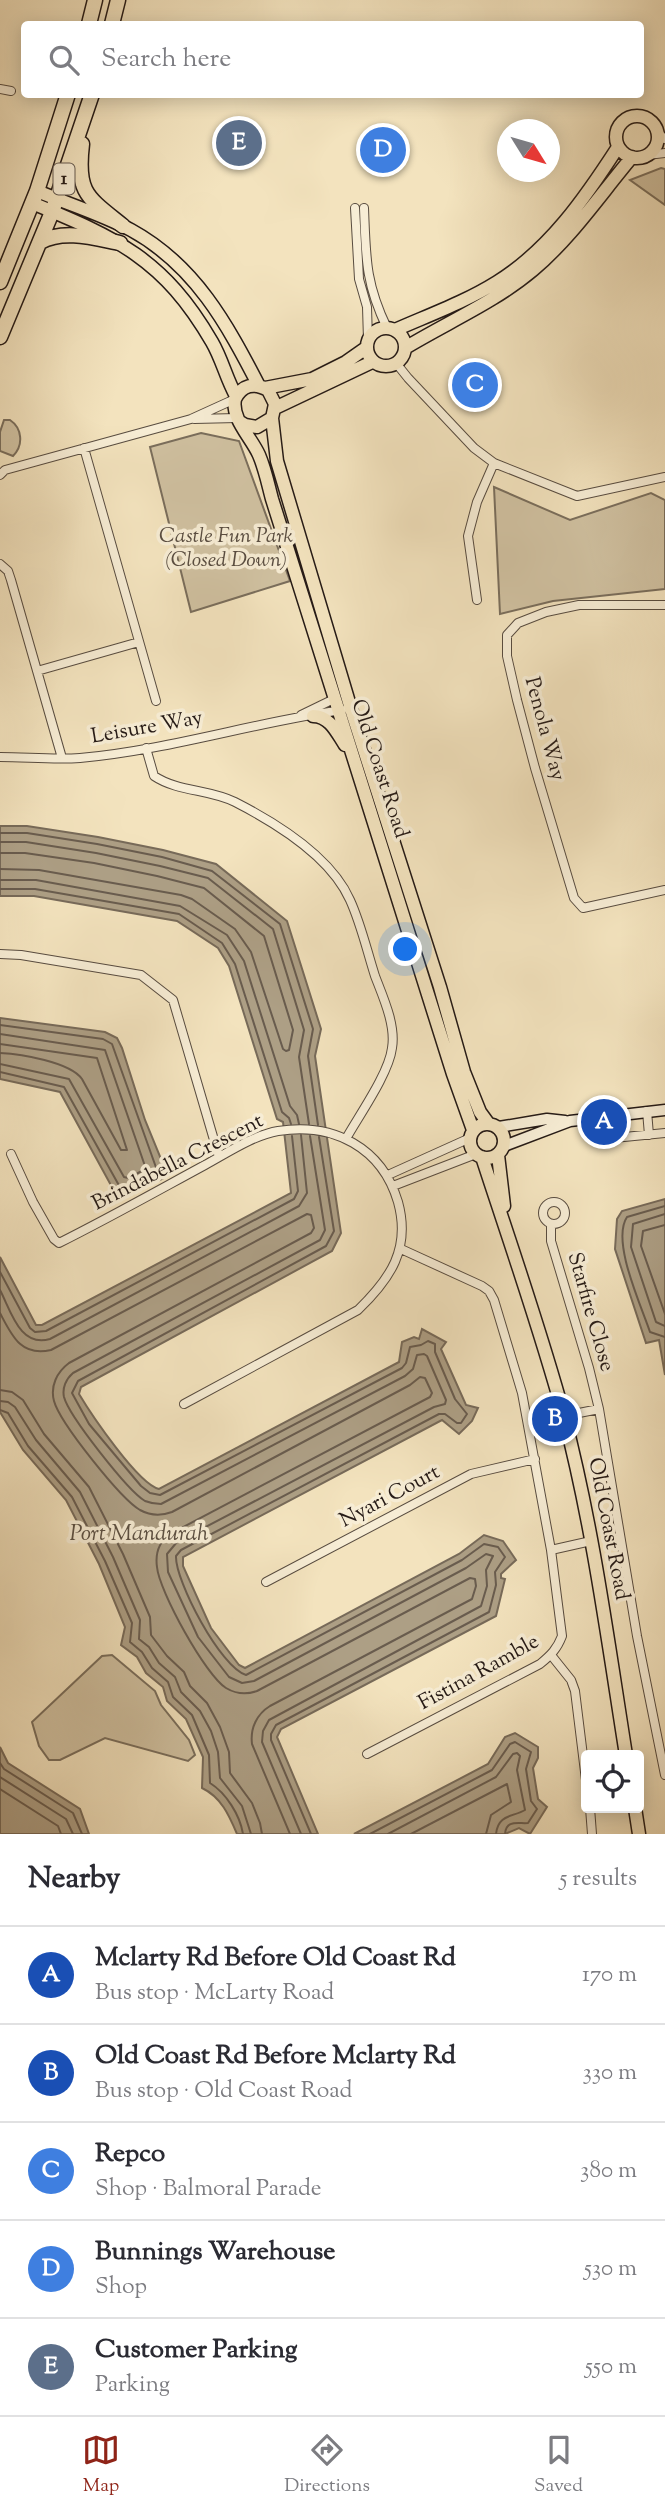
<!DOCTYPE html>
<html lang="en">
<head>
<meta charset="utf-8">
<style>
  :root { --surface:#fff; --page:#f2f2f3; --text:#2b2b33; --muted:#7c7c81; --line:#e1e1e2; --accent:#8f2418 }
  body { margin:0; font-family:"Sorts Mill Goudy",serif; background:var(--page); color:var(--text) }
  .controls { position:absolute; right:21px; bottom:21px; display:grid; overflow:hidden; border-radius:7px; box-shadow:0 4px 18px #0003 }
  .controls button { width:63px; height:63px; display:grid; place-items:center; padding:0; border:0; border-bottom:2px solid var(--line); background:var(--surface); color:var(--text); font:35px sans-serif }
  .compass { position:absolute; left:497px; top:119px; width:63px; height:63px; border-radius:50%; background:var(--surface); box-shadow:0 4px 18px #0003; rotate:127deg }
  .you { position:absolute; left:406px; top:950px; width:24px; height:24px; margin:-18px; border:5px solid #fff; border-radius:50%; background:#1a73e8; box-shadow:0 0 0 10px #1a73e833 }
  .badge { display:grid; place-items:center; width:46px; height:46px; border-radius:50%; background:var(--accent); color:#fff; font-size:23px; font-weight:700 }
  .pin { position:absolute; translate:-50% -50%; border:4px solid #fff; box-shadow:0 2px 7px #0006 }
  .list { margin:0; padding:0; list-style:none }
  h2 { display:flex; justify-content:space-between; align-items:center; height:91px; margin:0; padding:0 28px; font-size:30px }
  h2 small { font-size:23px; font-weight:400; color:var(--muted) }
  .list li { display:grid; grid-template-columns:46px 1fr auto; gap:21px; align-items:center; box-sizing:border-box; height:98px; padding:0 28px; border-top:2px solid var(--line) }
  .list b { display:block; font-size:26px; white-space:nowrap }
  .list p { margin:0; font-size:23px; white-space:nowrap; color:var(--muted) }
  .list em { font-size:23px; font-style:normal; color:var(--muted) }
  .icon { flex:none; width:38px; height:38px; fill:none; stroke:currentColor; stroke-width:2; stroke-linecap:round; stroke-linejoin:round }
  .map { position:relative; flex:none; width:665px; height:1834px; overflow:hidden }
  .search { position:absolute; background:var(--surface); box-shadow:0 4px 18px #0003; left:21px; right:21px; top:21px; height:77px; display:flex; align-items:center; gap:18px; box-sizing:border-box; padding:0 24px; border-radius:7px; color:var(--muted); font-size:26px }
  .sheet { height:581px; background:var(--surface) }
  nav { display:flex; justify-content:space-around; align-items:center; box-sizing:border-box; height:98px; border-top:2px solid var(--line); background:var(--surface); font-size:19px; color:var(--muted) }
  nav a { display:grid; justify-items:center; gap:4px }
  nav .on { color:var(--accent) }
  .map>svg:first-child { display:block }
  .green { fill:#d0c1a1; stroke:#7a6e5c; stroke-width:2 }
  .water { fill:#ad9f85; stroke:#776a59; stroke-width:2 }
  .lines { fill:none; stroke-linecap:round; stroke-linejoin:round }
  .shore { stroke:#695c4e; stroke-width:2 }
  .street-casing { stroke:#584c40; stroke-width:10 }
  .secondary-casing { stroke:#251a16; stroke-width:13 }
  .primary-casing { stroke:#251a16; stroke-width:15 }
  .highway-casing { stroke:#251a16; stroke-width:17 }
  .street { stroke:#f7edd5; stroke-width:8 }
  .secondary { stroke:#f7edd5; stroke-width:10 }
  .primary { stroke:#f3e3be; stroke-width:12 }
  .highway { stroke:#f3e3be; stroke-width:14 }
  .labels { text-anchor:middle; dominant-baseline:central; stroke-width:7; stroke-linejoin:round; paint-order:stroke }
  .shield { fill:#f7edd5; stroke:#64594f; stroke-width:2 }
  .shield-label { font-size:19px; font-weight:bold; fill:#251a16 }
  .park-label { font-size:21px; font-style:italic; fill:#584c40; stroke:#f7edd5 }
  .street-label { font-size:21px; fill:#251a16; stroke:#f7edd5 }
  .water-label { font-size:23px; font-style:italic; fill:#5b4f42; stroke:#f7edd5 }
</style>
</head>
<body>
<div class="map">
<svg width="665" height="1834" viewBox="0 0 665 1834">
  <rect width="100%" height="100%" fill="#f3e3be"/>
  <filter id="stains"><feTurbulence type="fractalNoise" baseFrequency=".00286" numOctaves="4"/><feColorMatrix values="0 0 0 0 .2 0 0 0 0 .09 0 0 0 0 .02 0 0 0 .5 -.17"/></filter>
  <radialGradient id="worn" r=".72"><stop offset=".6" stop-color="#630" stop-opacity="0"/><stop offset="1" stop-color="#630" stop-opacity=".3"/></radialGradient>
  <path class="green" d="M661 168 665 169V205L630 180Z
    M4 420H10C22 428 24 445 13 456L0 451V432Z
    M201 433 239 441 290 581 191 612 150 447Z
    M494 487 570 520 651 493 665 500V589L553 601 500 614Z
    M112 1655 155 1691 161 1705 189 1740 195 1755 188 1761 105 1738 60 1760H49L39 1746 32 1722 102 1656Z"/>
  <path class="water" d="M0 826H27L98 837 163 850 216 864 287 921 321 1029 315 1056 341 1233 332 1251 81 1387 79 1394C91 1414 138 1484 159 1489L399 1362 402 1342 414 1337 419 1339 422 1329 446 1342 441 1349 466 1405 478 1408 472 1421 459 1434 442 1420 183 1557V1566L211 1628 239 1665 245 1668 459 1554 484 1535 503 1541 516 1560 501 1574V1578L505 1579 496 1616 281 1729 277 1737 318 1834H237C229 1815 221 1797 202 1788L203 1757 186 1719 167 1701 163 1687 146 1673 137 1657 121 1645 125 1627 99 1564 66 1500 23 1450 0 1412V1257L36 1325H42L291 1193 283 1122 277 1119 229 966 218 948 177 921 34 896H0Z
    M0 1018 105 1032 117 1038 122 1048 145 1120 168 1176 119 1200 60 1092 0 1079Z
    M665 1199V1375L659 1340 646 1343 615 1249 617 1219 622 1211Z
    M515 1733 538 1747V1758L533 1768 538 1799 547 1807 530 1834 519 1828 505 1834H354L488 1764 505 1737Z
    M0 1747 8 1763 80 1809 89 1834H0Z"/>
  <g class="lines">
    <path class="shore" d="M0 833H27L97 844 162 857 212 871 280 924 313 1029 308 1056 318 1125
      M0 842H26L96 853 160 866 208 878 273 929 304 1030 299 1057 309 1124
      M0 853H25L94 863 157 876 204 888 264 936 293 1030 289 1050 286 1051 283 1049 251 952 235 929 192 899 181 895 39 870 0 869
      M0 880H36L180 906 227 935 244 961 290 1106 297 1115 299 1124
      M0 889H35L179 914 222 943 235 964 282 1112 289 1118 291 1124
      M0 1025 103 1039 112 1044 158 1173 121 1189 64 1087 0 1072
      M0 1034 105 1050 146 1169 128 1178 124 1177 69 1079 0 1064
      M0 1044 97 1058 127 1150H121L82 1079C70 1062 21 1054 0 1053
      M665 1206 627 1217C611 1241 641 1305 650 1332L665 1337
      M665 1214 633 1224 631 1247 656 1322 665 1326
      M665 1225 643 1231 641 1246 665 1314
      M0 1272 30 1328 35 1332 46 1331 294 1199 298 1191 292 1136
      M0 1290C11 1311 20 1348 50 1339L299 1206 307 1193 301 1135
      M0 1313C12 1336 21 1357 51 1350L307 1214 311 1215 314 1228 311 1233 69 1363C57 1372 50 1386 54 1401 60 1423 121 1499 140 1510 151 1516 161 1516 172 1512L410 1385 420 1377 425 1378 432 1393 430 1397 170 1534C159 1542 155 1553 157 1567 159 1591 206 1676 226 1688 236 1694 246 1695 257 1691L470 1578 475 1579 476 1586 472 1599 270 1706C257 1714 250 1728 252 1744L290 1834
      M0 1390 12 1392 23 1400 44 1434 89 1487 123 1554 150 1617 151 1635 167 1656 184 1672 190 1686 207 1703 220 1727 229 1752 230 1773 252 1803 260 1823 262 1834
      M0 1401 8 1402 15 1407 36 1440 80 1492 113 1557 140 1620 139 1639 149 1647 159 1663 175 1677 181 1692 200 1711 211 1731 218 1752 220 1778 242 1806 251 1834
      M0 1410 8 1413 28 1446 72 1497 105 1561 132 1623 130 1642 142 1652 152 1668 168 1682 173 1697 192 1715 209 1755 210 1783C226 1793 240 1815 243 1834
      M0 1763 4 1769 73 1813 82 1834
      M0 1777 66 1819 73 1834
      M0 1789 58 1826 61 1834
      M301 1834 262 1742 263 1731 269 1720 481 1606 487 1586 486 1570 493 1556 486 1554 466 1568 254 1681 242 1683 229 1677 198 1637 168 1572 167 1554 177 1542 434 1407 445 1404 446 1400 427 1356 424 1354 417 1355 413 1369 405 1376 161 1504C155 1504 150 1503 145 1501 128 1491 69 1416 64 1397 62 1388 66 1379 73 1373L320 1240 325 1230 310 1136
      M311 1834 271 1740V1734L276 1725 489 1612 496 1585 495 1572 505 1557 498 1547 484 1544 462 1560 246 1675C221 1668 175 1581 176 1556L181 1550 439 1414H445L457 1423H461L467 1414 455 1399 435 1352V1344L428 1341 421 1345 410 1347 406 1363 402 1368 160 1495 150 1493 141 1486 89 1424 72 1393 78 1381 326 1246 334 1231 319 1137
      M370 1834 492 1770 510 1744 515 1742 531 1752 526 1769 531 1801 537 1809 528 1823C519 1824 506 1819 505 1834
      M388 1834 496 1777 513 1754 517 1753 520 1756 517 1770 525 1810C513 1817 498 1814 496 1834
      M411 1834 507 1784 511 1802 491 1815 486 1834"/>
    <defs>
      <path id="street" d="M0 89 11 91
        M658 133 665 139
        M648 155 665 153
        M355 208 359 279 367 307 368 340
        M364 208C366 257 365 282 387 328
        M396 363 408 378 474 448 494 463 577 496 665 477
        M194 419 237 418
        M84 448 156 701
        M0 475 5 470 191 419 235 399
        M0 564 8 571 11 580 62 758
        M477 600 468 536 477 502 494 463
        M665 605H579L546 612 518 623 507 635V656L517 700 535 768 574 898 583 908 665 890
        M37 671 139 642
        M301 715 336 698
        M146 748 154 776C178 792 209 789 235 802 276 823 331 857 350 900 361 924 367 951 375 976 383 997 396 1025 392 1048 389 1073 360 1114 347 1137
        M0 757C26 757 54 760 80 758 169 750 255 722 342 710
        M0 954 21 955 141 975 173 1000 219 1157
        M647 1111 649 1135
        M614 1138 665 1133
        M11 1154 33 1202 54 1239 59 1243C109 1218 157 1191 205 1165 227 1153 254 1135 278 1131 334 1122 382 1148 398 1202 411 1249 390 1279 358 1310L184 1404
        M388 1175 470 1138
        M393 1186 476 1154
        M543 1213a11 11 0 1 1 22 0a11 11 0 1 1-22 0Z
        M551 1225V1241L589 1368 599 1409
        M401 1249 482 1286 489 1291 494 1300 522 1393 551 1550
        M564 1416 599 1409 637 1636 665 1775
        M266 1582 471 1474 535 1459
        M551 1655 571 1680 575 1691 586 1780
        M367 1754 540 1664C551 1655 557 1649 562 1636L551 1550 591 1541
        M590 1808 592 1834"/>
      <path id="secondary" d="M499 1127 547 1119 565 1121
        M504 1146 570 1121 665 1110"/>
      <path id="primary" d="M616 137a21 21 0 1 1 42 0a21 21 0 1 1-42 0Z
        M37 191C68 204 101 214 131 230 195 265 227 324 259 386
        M32 203C117 238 164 259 212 342 222 359 226 378 236 396
        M367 347a19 19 0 1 1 38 0a19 19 0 1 1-38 0Z
        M395 330C429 315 465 302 497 282 549 250 585 198 618 147
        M405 348C448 322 495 302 533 270 571 238 600 195 632 157
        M265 388 312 379 346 362 366 348
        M275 408 372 362
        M272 418 277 461 351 709 440 987 464 1072 480 1112 488 1123
        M240 422 245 425 257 427 272 418 275 404 268 390C254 382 242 385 235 399 231 419 251 437 259 455 265 469 268 484 272 499L453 1074 473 1130
        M313 716C330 716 337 733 345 745
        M470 1141a17 17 0 1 1 34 0a17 17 0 1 1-34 0Z
        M498 1155 504 1206
        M482 1157C510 1243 540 1328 564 1416 593 1527 608 1642 626 1755
        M635 1808 639 1834"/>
      <path id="highway" d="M89 24 95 0
        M112 24 118 0
        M82 144C76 193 87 197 123 226
        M40 242C64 229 94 238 120 243
        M0 282 37 191 68 94
        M0 337 52 212 92 94"/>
    </defs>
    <use href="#street" class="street-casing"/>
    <use href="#secondary" class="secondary-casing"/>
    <use href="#primary" class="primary-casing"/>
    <use href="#highway" class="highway-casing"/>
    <use href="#street" class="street"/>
    <use href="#secondary" class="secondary"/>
    <use href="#primary" class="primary"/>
    <use href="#highway" class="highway"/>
  </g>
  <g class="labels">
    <rect class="shield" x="53.5" y="163.5" width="21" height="31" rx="5"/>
    <g class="shield-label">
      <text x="64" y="179">1</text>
    </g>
    <g class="park-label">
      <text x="226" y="537">Castle Fun Park<tspan x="226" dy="24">(Closed Down)</tspan></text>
    </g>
    <g class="street-label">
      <text transform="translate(147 728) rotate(-10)">Leisure Way</text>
      <text transform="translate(544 729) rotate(75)">Penola Way</text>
      <text transform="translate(379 769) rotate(72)">Old Coast Road</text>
      <text transform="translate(178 1163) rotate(-27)">Brindabella Crescent</text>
      <text transform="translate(590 1312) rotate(74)">Starfire Close</text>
      <text transform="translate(390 1497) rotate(-28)">Nyari Court</text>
      <text transform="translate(608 1529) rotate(79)">Old Coast Road</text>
      <text transform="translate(479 1673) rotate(-29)">Fistina Ramble</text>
    </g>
    <g class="water-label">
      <text x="139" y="1534">Port Mandurah</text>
    </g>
  </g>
  <rect width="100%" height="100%" filter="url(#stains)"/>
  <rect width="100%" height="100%" fill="url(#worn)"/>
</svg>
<div class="controls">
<button><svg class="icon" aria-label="locate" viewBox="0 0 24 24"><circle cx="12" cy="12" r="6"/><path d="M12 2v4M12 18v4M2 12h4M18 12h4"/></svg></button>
</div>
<svg class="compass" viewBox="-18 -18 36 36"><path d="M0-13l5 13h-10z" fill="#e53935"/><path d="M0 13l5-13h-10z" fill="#7c7c81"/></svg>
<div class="you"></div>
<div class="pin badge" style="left:604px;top:1122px;background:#1a4fb4">A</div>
<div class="pin badge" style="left:555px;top:1419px;background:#1a4fb4">B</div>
<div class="pin badge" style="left:475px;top:385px;background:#3f7fe0">C</div>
<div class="pin badge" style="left:383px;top:150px;background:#3f7fe0">D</div>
<div class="pin badge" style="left:239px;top:143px;background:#5c6f8a">E</div>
<div class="search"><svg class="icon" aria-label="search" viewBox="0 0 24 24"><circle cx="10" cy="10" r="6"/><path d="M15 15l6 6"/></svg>Search here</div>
</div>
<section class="sheet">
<h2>Nearby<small>5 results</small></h2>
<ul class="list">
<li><span class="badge" style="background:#1a4fb4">A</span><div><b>Mclarty Rd Before Old Coast Rd</b><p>Bus stop · McLarty Road</p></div><em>170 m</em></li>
<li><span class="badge" style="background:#1a4fb4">B</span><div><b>Old Coast Rd Before Mclarty Rd</b><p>Bus stop · Old Coast Road</p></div><em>330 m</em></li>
<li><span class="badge" style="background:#3f7fe0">C</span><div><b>Repco</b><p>Shop · Balmoral Parade</p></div><em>380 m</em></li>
<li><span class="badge" style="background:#3f7fe0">D</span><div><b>Bunnings Warehouse</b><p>Shop</p></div><em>530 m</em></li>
<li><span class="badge" style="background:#5c6f8a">E</span><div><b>Customer Parking</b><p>Parking</p></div><em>550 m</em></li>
</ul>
</section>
<nav>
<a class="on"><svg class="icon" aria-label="map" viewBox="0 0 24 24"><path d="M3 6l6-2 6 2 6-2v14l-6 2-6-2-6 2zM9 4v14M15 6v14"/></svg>Map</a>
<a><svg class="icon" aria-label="directions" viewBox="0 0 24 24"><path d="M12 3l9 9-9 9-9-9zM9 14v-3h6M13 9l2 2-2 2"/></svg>Directions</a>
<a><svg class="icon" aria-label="saved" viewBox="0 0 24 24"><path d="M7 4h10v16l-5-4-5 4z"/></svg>Saved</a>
</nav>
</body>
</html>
